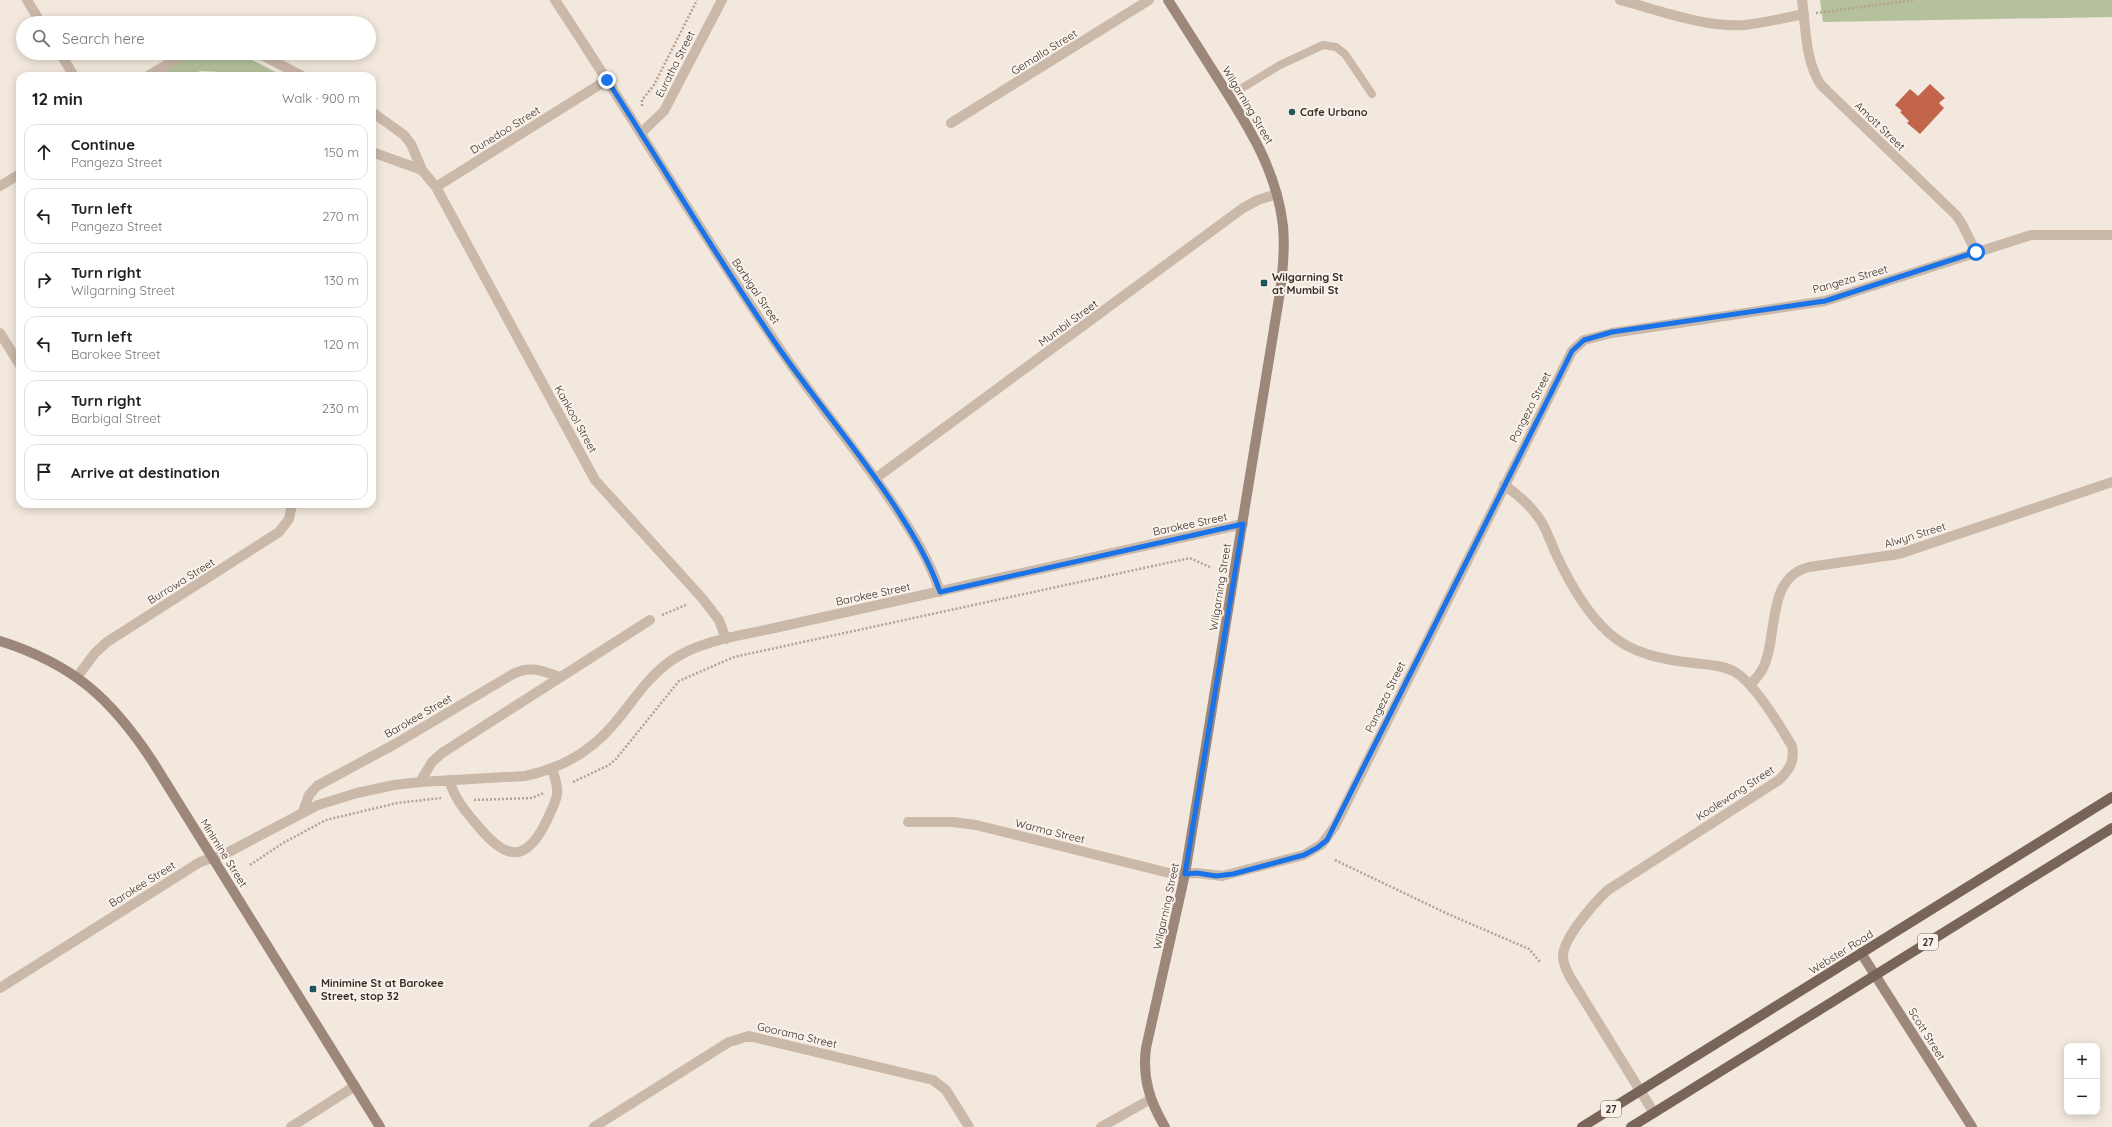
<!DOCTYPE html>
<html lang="en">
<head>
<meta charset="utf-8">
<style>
  :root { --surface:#fff; --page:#f2f2f2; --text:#222; --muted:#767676; --line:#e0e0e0 }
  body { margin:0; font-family:Quicksand,sans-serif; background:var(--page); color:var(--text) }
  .controls { position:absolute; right:12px; bottom:12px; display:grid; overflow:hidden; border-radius:8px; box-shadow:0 2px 10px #0003 }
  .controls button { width:36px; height:36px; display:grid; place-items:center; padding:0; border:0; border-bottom:1px solid var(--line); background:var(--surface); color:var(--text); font:20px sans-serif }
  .stop { position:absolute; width:12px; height:12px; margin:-9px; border:3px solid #1a73e8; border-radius:50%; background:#fff }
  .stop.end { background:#1a73e8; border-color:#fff; box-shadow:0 1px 4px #0008 }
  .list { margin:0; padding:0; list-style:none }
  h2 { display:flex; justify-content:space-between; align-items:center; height:52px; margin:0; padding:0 16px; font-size:17px }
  h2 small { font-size:13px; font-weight:400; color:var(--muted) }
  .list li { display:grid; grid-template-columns:26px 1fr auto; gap:12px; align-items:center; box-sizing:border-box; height:56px; margin:0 8px 8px; padding:0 8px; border:1px solid var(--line); border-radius:12px }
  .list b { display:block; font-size:15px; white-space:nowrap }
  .list p { margin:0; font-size:13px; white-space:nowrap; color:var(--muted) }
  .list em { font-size:13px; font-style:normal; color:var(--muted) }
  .icon { flex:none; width:22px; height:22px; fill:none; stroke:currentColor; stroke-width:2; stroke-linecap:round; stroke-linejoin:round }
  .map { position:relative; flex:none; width:2112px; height:1127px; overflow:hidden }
  .search { position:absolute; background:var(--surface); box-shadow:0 2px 10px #0003; left:16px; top:16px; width:360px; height:44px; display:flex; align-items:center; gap:10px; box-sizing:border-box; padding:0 14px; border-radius:22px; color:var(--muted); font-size:15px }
  .panel { position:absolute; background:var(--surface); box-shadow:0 2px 10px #0003; left:16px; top:72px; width:360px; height:436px; border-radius:12px }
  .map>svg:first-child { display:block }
  .green { fill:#b5c19d }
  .building { fill:#c3654a }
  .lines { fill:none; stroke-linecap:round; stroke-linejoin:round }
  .path { stroke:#b6a293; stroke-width:2.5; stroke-dasharray:2 2; stroke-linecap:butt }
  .lane { stroke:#cab8a9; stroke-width:8 }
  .street { stroke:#cab8a9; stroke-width:10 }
  .secondary { stroke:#9d877a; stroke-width:10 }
  .primary { stroke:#79645a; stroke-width:10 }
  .route { stroke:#1a73e8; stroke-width:5 }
  .poi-dot { fill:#1f5558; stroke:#f9f2ea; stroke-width:1.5 }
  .labels { text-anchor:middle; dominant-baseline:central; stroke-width:4; stroke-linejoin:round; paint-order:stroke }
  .shield { fill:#f9f2ea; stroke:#716863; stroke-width:1 }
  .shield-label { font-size:10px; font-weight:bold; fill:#372d29 }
  .street-label { font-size:11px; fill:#372d29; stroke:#f9f2ea }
  .poi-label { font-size:11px; font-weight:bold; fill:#372d29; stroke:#f9f2ea; text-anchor:start }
</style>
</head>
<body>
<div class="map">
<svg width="2112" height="1127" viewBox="0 0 2112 1127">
  <rect width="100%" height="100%" fill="#f2e8dd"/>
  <path class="green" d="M1820 0H2112V17L1823 22Z
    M194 53H239L283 76H230L221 72 200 71 192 76H156Z"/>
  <path class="building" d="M1930 84 1945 98 1939 103 1944 108 1920 134 1907 123 1909 121 1900 112 1902 111 1895 105 1910 89 1918 96Z"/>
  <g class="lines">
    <path class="path" d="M1816 13 1914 0
      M642 106V100L654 85 697 0
      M662 615 688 604
      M573 782 609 765 616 759 679 681 734 657 1190 558 1212 568
      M474 800 532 798 544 793
      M1335 860 1448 914 1529 949 1540 962
      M250 865 283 843 326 820 397 803 441 798"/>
    <path class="lane" d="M1229 96 1280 65 1323 45 1336 47 1345 54 1372 94"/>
    <path class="street" d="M27 0 41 23
      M555 0C632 116 703 237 782 352 818 405 860 454 895 507 913 534 930 561 940 592
      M1620 0C1658 10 1705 28 1744 25 1764 23 1784 18 1804 14
      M1802 0C1806 28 1805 61 1821 85L1956 215 1962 224 1976 252
      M60 53 74 76
      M258 53 302 76
      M148 76 186 53
      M372 112 404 135 411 144 422 170 436 187 607 80
      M951 123 1149 0
      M641 133 664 111 722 0
      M372 152 422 170
      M0 186 20 174
      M436 187 595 480 702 598 719 620 726 639
      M0 333 20 365
      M876 478 1243 208 1258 200 1277 194
      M1504 485C1519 495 1531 506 1541 521 1547 531 1551 543 1556 554 1569 582 1586 613 1610 634 1632 654 1665 660 1694 663 1708 665 1723 665 1735 672 1755 684 1780 726 1792 746 1795 761 1790 769 1779 780L1608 890C1595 902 1562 939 1563 957 1563 964 1567 971 1570 977L1654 1113
      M77 677 95 653 107 642 279 532 289 519 292 504
      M1750 685C1754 680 1760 675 1763 668 1779 636 1765 578 1809 567L1899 554 2112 482
      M449 780C455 799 465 811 478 826 506 860 526 864 547 820 558 796 561 794 552 769
      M420 782 432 762 442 753 650 620
      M303 812 309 795 317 786 395 744 513 674C530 665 542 671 560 677
      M908 822H953L976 825 1173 874 1197 873 1222 876 1304 855 1322 844 1335 826 1572 351 1584 340 1612 333 1825 301 2031 235H2112
      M0 988 200 862 225 854 318 805 357 793 394 785 420 782 525 776C559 769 590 752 613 725 632 703 647 677 672 660 700 641 737 636 770 629L1243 524
      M291 1127 355 1086
      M594 1127 729 1042 749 1036 933 1080 946 1090 969 1127
      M1101 1127 1151 1099"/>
    <path class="secondary" d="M0 641C73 664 111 698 153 762L380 1127
      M1861 953 1972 1127
      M1165 1127C1150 1102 1142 1078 1146 1048L1185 874 1280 292C1283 270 1285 248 1283 226 1277 172 1250 129 1222 85 1204 57 1186 28 1168 0"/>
    <path class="primary" d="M1582 1127 2112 797
      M1631 1127 2112 828"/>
  </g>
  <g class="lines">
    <path class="route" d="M607 80C666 171 721 265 783 354 819 405 860 453 894 505 912 533 929 560 940 592L1243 524 1185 874 1197 873 1216 876 1233 874 1304 855 1317 848 1327 840 1572 351 1584 340 1612 332 1825 301 1976 252"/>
  </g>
  <g class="poi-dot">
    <circle cx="1292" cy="112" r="4"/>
    <rect x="1260" y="279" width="8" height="8" rx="2"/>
    <rect x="309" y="985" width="8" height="8" rx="2"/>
  </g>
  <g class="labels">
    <g class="shield">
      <rect x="1918" y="934" width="20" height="16" rx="3"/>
      <rect x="1601" y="1101" width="20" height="16" rx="3"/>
    </g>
    <g class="shield-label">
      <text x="1928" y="942">27</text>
      <text x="1611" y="1109">27</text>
    </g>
    <g class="street-label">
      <text transform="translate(1044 52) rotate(-32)">Gemalla Street</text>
      <text transform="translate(675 64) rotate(-63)">Euratha Street</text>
      <text transform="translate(1248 105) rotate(59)">Wilgarning Street</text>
      <text transform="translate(1880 126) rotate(44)">Amott Street</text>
      <text transform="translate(505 130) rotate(-32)">Dunedoo Street</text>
      <text transform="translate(1850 279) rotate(-16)">Pangeza Street</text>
      <text transform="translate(756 291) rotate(56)">Barbigal Street</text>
      <text transform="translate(1068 323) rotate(-36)">Mumbil Street</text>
      <text transform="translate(1530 407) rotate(-63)">Pangeza Street</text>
      <text transform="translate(576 419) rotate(61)">Kankool Street</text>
      <text transform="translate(1190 524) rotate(-12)">Barokee Street</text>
      <text transform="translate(1915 535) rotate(-17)">Alwyn Street</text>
      <text transform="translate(181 581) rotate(-32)">Burrowa Street</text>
      <text transform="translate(1220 587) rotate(-81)">Wilgarning Street</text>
      <text transform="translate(873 594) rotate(-12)">Barokee Street</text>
      <text transform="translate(1385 697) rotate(-64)">Pangeza Street</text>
      <text transform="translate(418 716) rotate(-30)">Barokee Street</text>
      <text transform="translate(1735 793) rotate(-33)">Koolewong Street</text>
      <text transform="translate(1050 831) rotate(14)">Warma Street</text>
      <text transform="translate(224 853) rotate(58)">Minimine Street</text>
      <text transform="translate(142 884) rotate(-32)">Barokee Street</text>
      <text transform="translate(1166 906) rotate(-78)">Wilgarning Street</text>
      <text transform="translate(1841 952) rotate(-32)">Webster Road</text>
      <text transform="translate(1927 1034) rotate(58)">Scott Street</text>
      <text transform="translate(797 1035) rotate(13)">Goorama Street</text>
    </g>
    <g class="poi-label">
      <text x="1300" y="112">Cafe Urbano</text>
      <text x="1272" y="277">Wilgarning St<tspan x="1272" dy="13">at Mumbil St</tspan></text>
      <text x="321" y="983">Minimine St at Barokee<tspan x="321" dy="13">Street, stop 32</tspan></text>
    </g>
  </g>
</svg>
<div class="controls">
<button>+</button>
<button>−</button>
</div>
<div class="stop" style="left:1976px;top:252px"></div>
<div class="stop end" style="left:607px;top:80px"></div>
<div class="search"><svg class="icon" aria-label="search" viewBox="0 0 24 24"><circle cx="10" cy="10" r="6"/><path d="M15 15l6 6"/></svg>Search here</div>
<section class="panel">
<h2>12 min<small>Walk · 900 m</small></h2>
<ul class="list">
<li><svg class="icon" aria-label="ahead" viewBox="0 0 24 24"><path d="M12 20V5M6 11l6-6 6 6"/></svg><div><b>Continue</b><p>Pangeza Street</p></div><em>150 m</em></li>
<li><svg class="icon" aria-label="left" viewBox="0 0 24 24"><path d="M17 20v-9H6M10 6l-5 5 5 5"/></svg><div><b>Turn left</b><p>Pangeza Street</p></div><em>270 m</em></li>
<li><svg class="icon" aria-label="right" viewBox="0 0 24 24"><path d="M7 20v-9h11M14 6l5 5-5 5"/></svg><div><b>Turn right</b><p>Wilgarning Street</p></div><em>130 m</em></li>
<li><svg class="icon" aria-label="left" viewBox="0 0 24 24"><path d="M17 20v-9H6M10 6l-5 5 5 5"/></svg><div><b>Turn left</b><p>Barokee Street</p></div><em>120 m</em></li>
<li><svg class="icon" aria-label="right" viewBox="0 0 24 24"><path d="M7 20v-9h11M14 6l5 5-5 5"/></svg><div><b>Turn right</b><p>Barbigal Street</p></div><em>230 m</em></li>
<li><svg class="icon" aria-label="arrive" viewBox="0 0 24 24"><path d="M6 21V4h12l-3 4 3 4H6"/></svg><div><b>Arrive at destination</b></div></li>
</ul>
</section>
</div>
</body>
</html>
